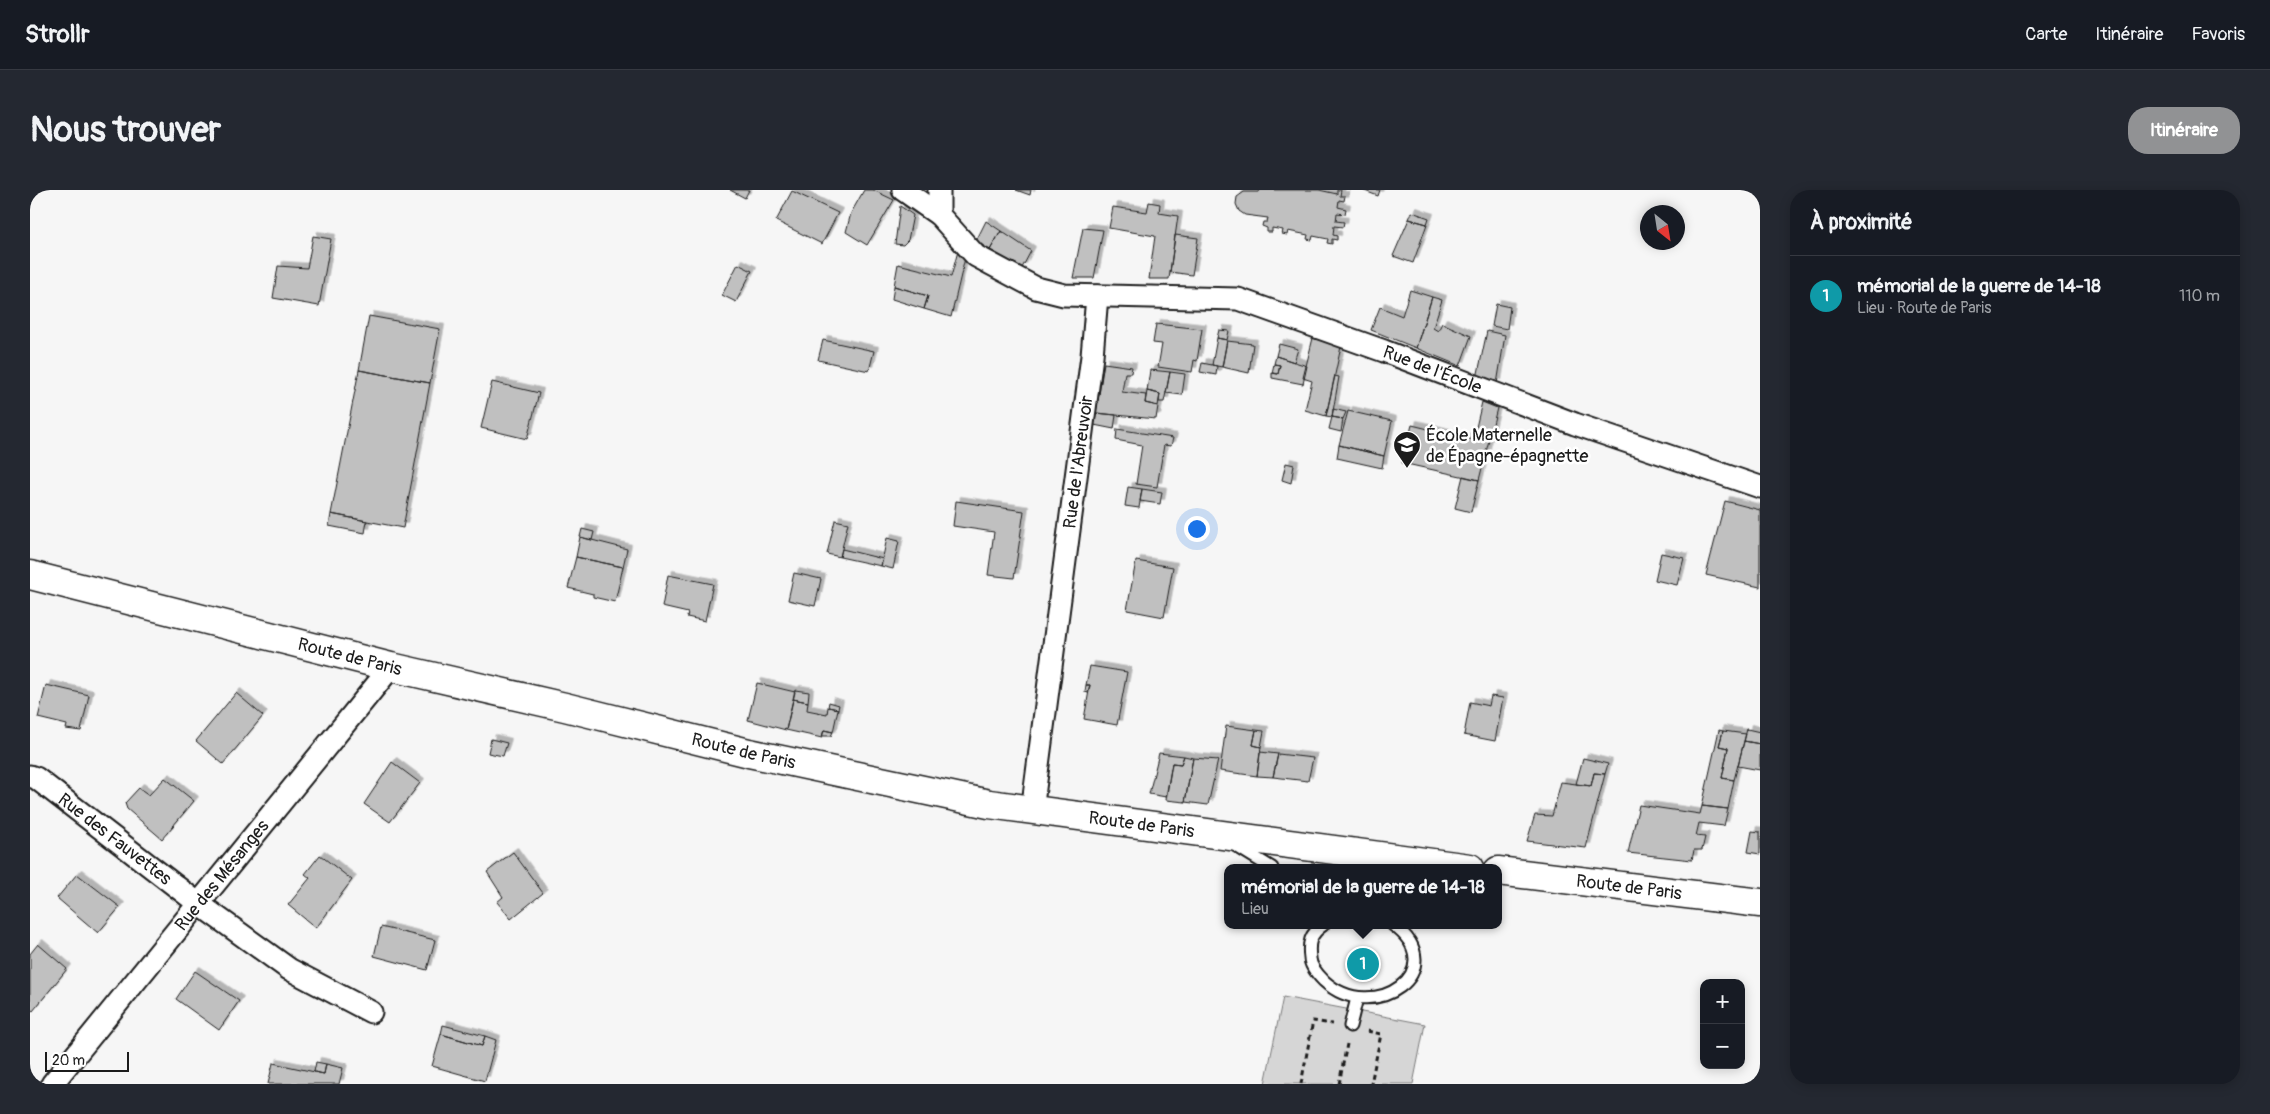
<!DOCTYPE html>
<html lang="fr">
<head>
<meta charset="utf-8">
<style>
  :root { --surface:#171b24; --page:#242831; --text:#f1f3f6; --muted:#9ea1a6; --line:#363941; --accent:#919294 }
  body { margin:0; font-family:Pangolin,sans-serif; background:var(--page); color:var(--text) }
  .controls { position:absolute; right:15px; bottom:15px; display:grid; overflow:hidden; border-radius:10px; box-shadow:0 2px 12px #0003 }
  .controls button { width:45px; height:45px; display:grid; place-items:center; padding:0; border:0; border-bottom:1px solid var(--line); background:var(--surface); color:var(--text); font:25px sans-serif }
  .compass { position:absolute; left:1610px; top:15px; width:45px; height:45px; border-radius:50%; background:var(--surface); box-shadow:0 2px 12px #0003; rotate:150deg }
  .scale { position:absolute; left:15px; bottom:12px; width:84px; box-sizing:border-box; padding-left:5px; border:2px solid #1c1c1c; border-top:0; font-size:14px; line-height:18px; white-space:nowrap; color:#1c1c1c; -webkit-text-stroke:4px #fff; paint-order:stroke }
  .you { position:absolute; left:1166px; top:338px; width:18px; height:18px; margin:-12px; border:4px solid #fff; border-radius:50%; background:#1a73e8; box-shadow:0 0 0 8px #1a73e833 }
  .badge { display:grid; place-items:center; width:32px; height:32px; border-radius:50%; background:var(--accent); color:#fff; font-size:16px; font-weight:700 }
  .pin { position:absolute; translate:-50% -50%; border:2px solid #fff; box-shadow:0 1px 5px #0006 }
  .popup { position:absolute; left:1194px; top:674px; width:278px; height:65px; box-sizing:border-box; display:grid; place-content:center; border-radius:10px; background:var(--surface); filter:drop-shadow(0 1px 4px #0005); font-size:16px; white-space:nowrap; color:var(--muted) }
  .popup b { font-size:19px; color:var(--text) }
  .popup::after { content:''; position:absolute; left:50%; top:100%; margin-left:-10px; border:10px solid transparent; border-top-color:var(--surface) }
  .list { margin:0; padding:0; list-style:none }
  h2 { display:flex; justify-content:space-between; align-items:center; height:65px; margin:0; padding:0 20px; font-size:21px }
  h2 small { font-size:16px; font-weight:400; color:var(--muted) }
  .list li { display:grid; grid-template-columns:32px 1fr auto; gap:15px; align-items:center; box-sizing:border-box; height:80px; padding:0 20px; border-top:1px solid var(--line) }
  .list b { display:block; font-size:19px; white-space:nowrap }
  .list p { margin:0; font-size:16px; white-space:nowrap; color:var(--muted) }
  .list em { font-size:16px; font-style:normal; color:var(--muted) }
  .map { position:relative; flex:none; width:1730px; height:894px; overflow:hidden; border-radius:20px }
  header { display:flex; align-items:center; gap:30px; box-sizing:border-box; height:70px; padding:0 25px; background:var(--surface); border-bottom:1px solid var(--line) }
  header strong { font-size:24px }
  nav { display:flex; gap:28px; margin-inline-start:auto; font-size:18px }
  .intro { display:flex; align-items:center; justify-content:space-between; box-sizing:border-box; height:120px; padding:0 30px }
  h1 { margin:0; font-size:35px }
  .button { padding:12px 22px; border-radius:20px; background:var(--accent); color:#fff; font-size:18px; font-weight:700 }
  main { display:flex; gap:30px; padding:0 30px }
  aside { flex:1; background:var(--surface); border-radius:20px; box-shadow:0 2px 12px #0003 }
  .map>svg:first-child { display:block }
  .green { fill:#d6d6d6; stroke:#797979 }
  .building { fill:#c0c0c0; stroke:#1c1c1c; filter:url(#shadow) }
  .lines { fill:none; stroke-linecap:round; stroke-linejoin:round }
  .service-casing { stroke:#1c1c1c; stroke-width:15 }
  .minor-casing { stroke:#1c1c1c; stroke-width:25 }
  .primary-casing { stroke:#1c1c1c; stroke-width:31 }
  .path { stroke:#1c1c1c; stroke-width:3; stroke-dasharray:5 4; stroke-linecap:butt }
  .service { stroke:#fff; stroke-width:11 }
  .minor { stroke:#fff; stroke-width:21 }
  .primary { stroke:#fff; stroke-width:28 }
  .labels { text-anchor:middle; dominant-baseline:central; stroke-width:5; stroke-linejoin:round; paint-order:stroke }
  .street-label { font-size:18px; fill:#1c1c1c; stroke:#fff }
  .poi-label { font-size:18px; fill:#1c1c1c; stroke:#fff; text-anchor:start }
</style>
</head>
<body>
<header>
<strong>Strollr</strong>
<nav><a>Carte</a><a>Itinéraire</a><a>Favoris</a></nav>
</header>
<div class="intro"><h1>Nous trouver</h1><a class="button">Itinéraire</a></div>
<main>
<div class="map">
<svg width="1730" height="894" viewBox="0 0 1730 894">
  <defs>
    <filter id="shadow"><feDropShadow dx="4.5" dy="-4.5" stdDeviation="0" flood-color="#0004"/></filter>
  </defs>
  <rect width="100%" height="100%" fill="#f6f6f6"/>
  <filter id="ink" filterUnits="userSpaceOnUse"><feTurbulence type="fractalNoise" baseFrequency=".02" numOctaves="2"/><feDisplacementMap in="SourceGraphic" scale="10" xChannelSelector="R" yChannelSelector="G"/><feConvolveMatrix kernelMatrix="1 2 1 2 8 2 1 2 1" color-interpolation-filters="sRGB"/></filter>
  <g filter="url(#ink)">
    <path class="green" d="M1253 807 1395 834 1383 894H1235Z"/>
    <path class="building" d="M700 0H719L715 8Z
      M834 0H843L864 10 837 55 816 42 821 23Z
      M986 0H1001L1000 5Z
      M1230 0H1289L1307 4V0H1311L1310 6H1315L1314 11 1309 10 1308 17 1316 19 1315 24 1307 23 1306 31 1314 32 1313 37 1304 36 1303 45 1307 46V50L1302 49V54L1297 53 1298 49 1283 46 1282 50 1277 49 1278 45 1258 41 1257 45 1252 44 1253 40 1242 38V42H1237V38L1232 36 1233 32H1237L1238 28 1215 25 1209 21 1206 14 1207 7 1214 2H1229Z
      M1332 0H1350L1348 6Z
      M762 1 808 23 792 54 746 31Z
      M1119 12 1130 14 1129 23 1148 26 1139 89H1119L1125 46 1079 38 1083 17 1117 22Z
      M870 16 883 25 878 50 873 55 865 54Z
      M1382 22 1399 28 1397 34 1379 29Z
      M1379 29 1397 34 1383 73 1363 66Z
      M956 31 971 41 960 60 946 51Z
      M1053 38 1073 40 1064 88H1043Z
      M971 41 1001 61 992 78 960 60Z
      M1145 45 1168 48 1162 85 1140 82Z
      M283 46 301 49 289 116 243 108 248 76 277 78Z
      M928 61 935 68 921 127 894 119 898 106 864 96 868 74 921 87Z
      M708 74 722 81 706 112 692 105Z
      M864 96 898 106 894 119 862 109Z
      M1380 100 1402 107 1386 158 1341 140 1350 117 1372 126Z
      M1402 107 1412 110 1403 138 1408 141 1412 133 1441 146 1430 176 1386 158Z
      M1466 114 1480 117 1477 139 1462 136Z
      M339 126 410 139 400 193 329 180Z
      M1126 134 1172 139 1167 171 1164 170 1162 182 1128 177 1132 154 1123 153Z
      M1189 140 1199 141 1197 150 1187 148Z
      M1457 141 1475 145 1467 194 1447 188Z
      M1284 144 1312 152 1296 226 1275 220 1282 191 1273 188Z
      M1187 148 1197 150 1192 177 1182 175Z
      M793 150 844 161 839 181 788 170Z
      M1197 151 1223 154 1219 183 1192 177Z
      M1249 154 1268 159 1264 172 1246 166Z
      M1246 166 1277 176 1273 194 1242 188V183L1248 184 1250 175 1244 174Z
      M1074 173 1102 177 1101 183H1095L1092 202 1116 205 1115 213 1128 216 1126 229 1066 223Z
      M1172 173 1187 176 1186 185 1170 182Z
      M1244 174 1250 175 1248 184 1242 183Z
      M329 180 400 193 373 338 301 324Z
      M1120 180 1140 182 1134 212H1129L1130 204 1117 201Z
      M1140 182 1155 184 1152 205 1136 203Z
      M1305 186 1309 187 1302 227 1296 226Z
      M462 192 509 203 497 249 451 238Z
      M1117 201 1130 204 1128 216 1115 213Z
      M1452 212 1467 218 1449 290 1372 273 1382 235 1443 250Z
      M1303 219 1316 222 1313 229 1302 227Z
      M1318 221 1362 231 1354 266 1309 255Z
      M1066 223 1086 225 1084 239 1064 235Z
      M1302 227 1313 229 1311 242 1299 239Z
      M1087 239 1143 248 1141 256 1134 255 1127 297 1106 294 1112 255 1086 250Z
      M1309 255 1354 266 1352 278 1307 268Z
      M1256 273 1264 275 1261 293 1252 290Z
      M1433 286 1449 290 1441 322 1425 318Z
      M1098 297 1112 299 1109 318 1095 316Z
      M1112 299 1132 302 1130 314 1110 311Z
      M926 311 994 321 984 388 958 385 964 342 923 336Z
      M1695 311 1730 320V397L1676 385Z
      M301 324 337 331 335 343 299 336Z
      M805 330 818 333 810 367 797 364Z
      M552 339 564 342 562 350 550 347Z
      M550 347 597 359 593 377 546 367Z
      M857 348 869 351 863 379 851 376Z
      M812 359 853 369 851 376 810 367Z
      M1631 363 1654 368 1647 395 1625 390Z
      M546 367 593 377 585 412 563 407V404L538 398Z
      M1106 371 1143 377 1134 427 1097 420Z
      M764 383 791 389 785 416 758 410Z
      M638 385 683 394 675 431 657 427 658 423 632 417Z
      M1060 476 1097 482 1087 535 1054 529 1060 495H1056Z
      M727 493 765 502 756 540 718 530Z
      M16 495 59 505 51 541 36 539 37 535 8 528Z
      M1056 495H1060L1058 503 1055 502Z
      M765 500 779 502 778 512 763 509Z
      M206 503 233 526 193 574 166 551Z
      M1461 506 1473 508 1465 551 1434 545 1440 512 1459 516Z
      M763 509 778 512 777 520 797 524 798 517 808 519 803 542 794 540 792 548 756 540Z
      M799 512 809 515 808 519 798 517Z
      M1196 536 1226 540 1223 555 1231 557 1227 586 1190 581Z
      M1717 539 1730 542V554L1714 551Z
      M794 540 803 542 801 546H792Z
      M1226 540 1234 541 1231 557 1223 555Z
      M1689 540 1693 541 1689 556 1698 558 1692 588 1704 590 1698 619 1672 616Z
      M1693 541 1716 544 1704 590 1692 588 1698 558 1689 556Z
      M461 549 477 553 473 566 458 563Z
      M1714 551 1730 554V580L1708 576Z
      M1230 562 1248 564 1243 587 1227 586Z
      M1129 563 1154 566 1151 574 1142 573 1136 607 1119 604Z
      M1248 564 1283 568 1278 591 1243 587Z
      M1154 566 1163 568 1155 612 1136 610 1142 573 1151 574Z
      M1163 568 1188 570 1178 615 1155 612Z
      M1553 568 1578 574 1575 584 1564 583 1561 596 1546 594Z
      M362 572 390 593 360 632 334 614Z
      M1564 583 1575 584 1556 658 1497 651 1505 625 1522 626 1531 592 1561 596Z
      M135 588 164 611 132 649 97 619 95 613 109 598 119 605Z
      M1609 615 1670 624 1672 616 1698 619 1694 636 1669 633 1666 646 1675 647 1672 660H1664L1662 670 1598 663Z
      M1722 641 1730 642V664L1718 662Z
      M483 662 513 703 481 729 467 712 473 707 457 682Z
      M290 665 322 690 286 738 258 715 280 688 275 684Z
      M47 684 90 717 68 743 27 708Z
      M351 737 405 750 397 780 344 766Z
      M8 754 37 779 3 821 0 819V764Z
      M165 781 209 811 189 840 146 809Z
      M413 835 455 846 452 856 411 844Z
      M411 844 452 856 455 846 466 850 455 891 402 876Z
      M286 872 296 874 294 884 284 882Z
      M243 873 294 884 296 874 313 878 309 894H238Z"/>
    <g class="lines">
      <defs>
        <path id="service" d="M1203 654 1242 678
          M1293 735C1280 744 1278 753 1280 768 1280 776 1288 785 1294 791 1344 837 1424 779 1363 735
          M1320 836 1327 808"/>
        <g id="minor">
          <path d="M873 0 909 25"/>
          <path id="s1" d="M909 0V25L946 66 1006 98 1034 105 1208 109 1354 161 1545 234 1730 297"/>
          <path id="s2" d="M0 586 6 588 169 714 259 779 341 822"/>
          <path id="s3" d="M1002 621 1062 166 1067 106"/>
          <path id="s4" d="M22 894 361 477"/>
        </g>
        <g id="primary">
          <path id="s5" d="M0 385 361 477 535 517 719 563 959 614 1440 678"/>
          <path id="s6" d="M1468 681 1730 713"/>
        </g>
      </defs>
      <use href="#service" class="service-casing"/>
      <use href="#minor" class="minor-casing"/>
      <use href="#primary" class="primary-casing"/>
      <path class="path" d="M1337 841 1351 844 1341 894
        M1271 894 1283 831 1302 834
        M1309 894 1317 854"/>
      <use href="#service" class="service"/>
      <use href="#minor" class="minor"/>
      <use href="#primary" class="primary"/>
    </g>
  </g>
  <defs>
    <symbol id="school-pin" viewBox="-11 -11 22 30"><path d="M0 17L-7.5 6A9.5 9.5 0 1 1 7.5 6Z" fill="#1c1c1c" stroke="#fff"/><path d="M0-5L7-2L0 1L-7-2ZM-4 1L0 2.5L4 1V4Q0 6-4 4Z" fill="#fff"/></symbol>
  </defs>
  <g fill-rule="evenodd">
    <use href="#school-pin" x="1361" y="239" width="32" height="43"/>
  </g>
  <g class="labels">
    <g class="street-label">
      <text stroke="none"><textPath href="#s1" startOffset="558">Rue de l'École</textPath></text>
      <text stroke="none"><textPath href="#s3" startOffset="352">Rue de l'Abreuvoir</textPath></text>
      <text stroke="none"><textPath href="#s5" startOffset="330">Route de Paris</textPath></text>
      <text stroke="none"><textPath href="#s5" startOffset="735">Route de Paris</textPath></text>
      <text stroke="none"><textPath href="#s5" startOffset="1140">Route de Paris</textPath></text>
      <text stroke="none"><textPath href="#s2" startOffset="106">Rue des Fauvettes</textPath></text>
      <text stroke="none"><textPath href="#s4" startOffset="269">Rue des Mésanges</textPath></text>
      <text stroke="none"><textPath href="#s6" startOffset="132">Route de Paris</textPath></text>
    </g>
    <g class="poi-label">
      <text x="1396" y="245">École Maternelle<tspan x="1396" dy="21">de Épagne-épagnette</tspan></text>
    </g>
  </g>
</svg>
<div class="controls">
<button>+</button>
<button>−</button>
</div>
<svg class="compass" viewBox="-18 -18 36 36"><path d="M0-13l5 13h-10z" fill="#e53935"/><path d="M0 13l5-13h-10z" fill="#9ea1a6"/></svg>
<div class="scale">20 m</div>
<div class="you"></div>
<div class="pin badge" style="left:1333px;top:774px;background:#0f9aa8">1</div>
<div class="popup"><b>mémorial de la guerre de 14-18</b>Lieu</div>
</div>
<aside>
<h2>À proximité<small></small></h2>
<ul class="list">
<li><span class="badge" style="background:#0f9aa8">1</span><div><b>mémorial de la guerre de 14-18</b><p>Lieu · Route de Paris</p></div><em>110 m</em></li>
</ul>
</aside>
</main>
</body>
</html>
